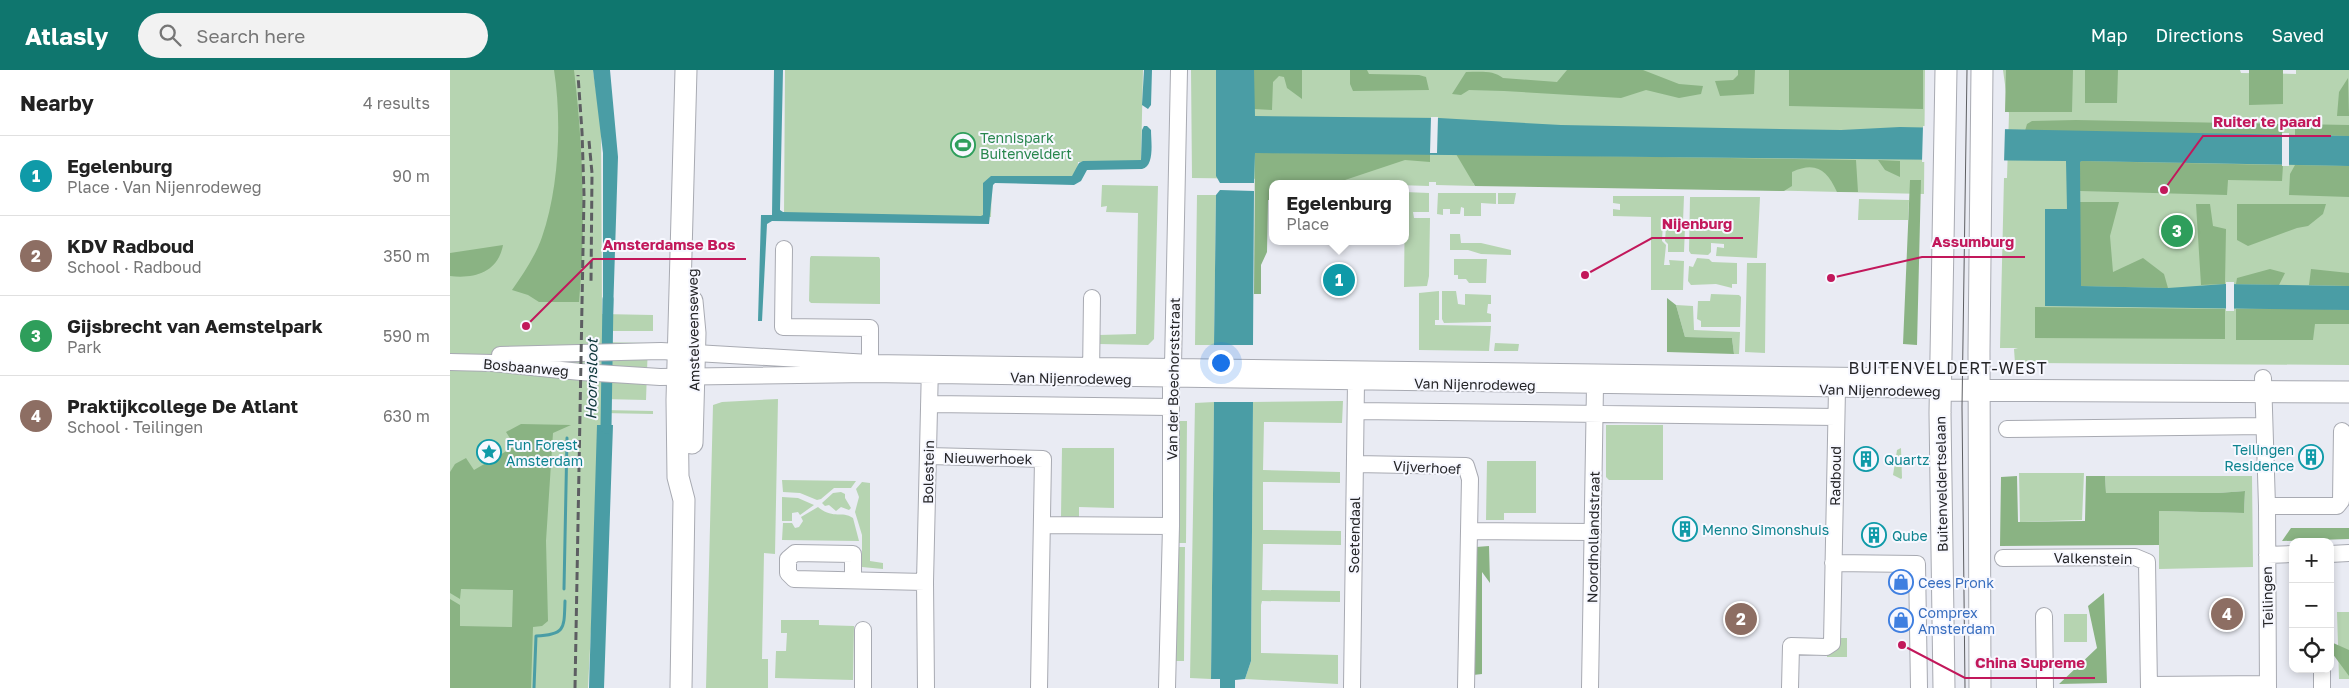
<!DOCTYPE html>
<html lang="en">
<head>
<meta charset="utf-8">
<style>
  :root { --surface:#fff; --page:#f2f2f2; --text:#222; --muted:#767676; --line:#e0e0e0; --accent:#0f766e }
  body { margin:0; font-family:"Golos Text",sans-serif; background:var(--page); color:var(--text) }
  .controls { position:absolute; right:15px; bottom:15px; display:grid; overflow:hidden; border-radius:10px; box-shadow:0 2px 8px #0003 }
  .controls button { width:45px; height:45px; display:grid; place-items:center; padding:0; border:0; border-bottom:1px solid var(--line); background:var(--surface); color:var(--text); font:25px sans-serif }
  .you { position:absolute; left:770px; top:292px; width:18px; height:18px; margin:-12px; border:4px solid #fff; border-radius:50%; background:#1a73e8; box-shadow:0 0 0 8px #1a73e833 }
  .badge { display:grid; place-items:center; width:32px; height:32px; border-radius:50%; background:var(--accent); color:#fff; font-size:16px; font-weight:700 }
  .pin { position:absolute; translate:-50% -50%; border:2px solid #fff; box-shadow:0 1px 5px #0006 }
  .popup { position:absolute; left:819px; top:110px; width:140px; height:65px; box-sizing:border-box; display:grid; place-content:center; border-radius:10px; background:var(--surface); filter:drop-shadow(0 1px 4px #0005); font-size:16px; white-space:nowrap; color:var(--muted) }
  .popup b { font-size:19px; color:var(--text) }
  .popup::after { content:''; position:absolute; left:50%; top:100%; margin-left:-10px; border:10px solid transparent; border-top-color:var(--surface) }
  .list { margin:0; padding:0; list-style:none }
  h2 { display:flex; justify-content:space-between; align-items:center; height:65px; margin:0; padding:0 20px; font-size:21px }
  h2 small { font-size:16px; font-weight:400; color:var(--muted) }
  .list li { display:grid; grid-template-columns:32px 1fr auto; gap:15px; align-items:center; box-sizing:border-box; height:80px; padding:0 20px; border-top:1px solid var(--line) }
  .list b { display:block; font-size:19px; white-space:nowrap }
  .list p { margin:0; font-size:16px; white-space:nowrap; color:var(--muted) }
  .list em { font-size:16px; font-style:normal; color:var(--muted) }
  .icon { flex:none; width:28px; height:28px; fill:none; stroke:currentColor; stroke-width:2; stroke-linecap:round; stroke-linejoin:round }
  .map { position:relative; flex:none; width:1899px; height:618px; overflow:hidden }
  header { display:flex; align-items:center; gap:30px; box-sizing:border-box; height:70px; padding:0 25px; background:var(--accent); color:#fff }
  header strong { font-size:24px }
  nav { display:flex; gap:28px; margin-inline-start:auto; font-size:18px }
  .search { width:350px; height:45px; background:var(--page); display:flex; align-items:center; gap:12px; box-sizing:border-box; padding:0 18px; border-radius:28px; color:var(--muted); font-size:19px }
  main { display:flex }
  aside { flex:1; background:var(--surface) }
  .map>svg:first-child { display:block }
  .green { fill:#b6d4b1 }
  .forest { fill:#8ab383 }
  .water { fill:#4a9da5 }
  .pier { fill:#e9ebf3 }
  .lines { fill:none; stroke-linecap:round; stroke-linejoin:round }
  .stream { stroke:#4a9da5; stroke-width:3 }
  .canal { stroke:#4a9da5; stroke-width:11 }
  .minor-casing { stroke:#a8aab2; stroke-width:18 }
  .major-casing { stroke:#a8aab2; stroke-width:23 }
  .minor { stroke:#fff; stroke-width:16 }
  .major { stroke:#fff; stroke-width:21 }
  .tram { stroke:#5d5e62; stroke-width:1 }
  .rail { stroke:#5d5e62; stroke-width:3; stroke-dasharray:8 4; stroke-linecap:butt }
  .labels { text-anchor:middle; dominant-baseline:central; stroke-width:4; stroke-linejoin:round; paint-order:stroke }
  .leisure-label { font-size:14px; fill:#27864d; stroke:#f7f8ff; text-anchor:start }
  .street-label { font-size:14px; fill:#252528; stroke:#f7f8ff }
  .culture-label { font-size:14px; fill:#0d838f; stroke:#f7f8ff; text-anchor:start }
  .shop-label { font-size:14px; fill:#366cbe; stroke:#f7f8ff; text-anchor:start }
  .water-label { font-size:15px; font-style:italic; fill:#0c3539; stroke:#f7f8ff }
  .quarter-label { font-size:16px; letter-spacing:1px; fill:#252528; stroke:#f7f8ff }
  .leader { fill:none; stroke:#c2185b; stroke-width:2 }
  .callout-dot { fill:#c2185b; stroke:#f7f8ff; stroke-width:2 }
  .callout-label { font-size:15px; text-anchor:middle; font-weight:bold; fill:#c2185b; stroke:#f7f8ff; stroke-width:4; stroke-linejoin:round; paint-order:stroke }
</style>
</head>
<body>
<header>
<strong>Atlasly</strong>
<div class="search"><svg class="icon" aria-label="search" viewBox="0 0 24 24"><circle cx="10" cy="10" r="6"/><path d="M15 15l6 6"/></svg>Search here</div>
<nav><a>Map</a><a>Directions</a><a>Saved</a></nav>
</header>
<main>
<aside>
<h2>Nearby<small>4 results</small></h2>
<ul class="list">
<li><span class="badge" style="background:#0f9aa8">1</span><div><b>Egelenburg</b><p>Place · Van Nijenrodeweg</p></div><em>90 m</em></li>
<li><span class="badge" style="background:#8d6e63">2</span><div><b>KDV Radboud</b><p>School · Radboud</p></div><em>350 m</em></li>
<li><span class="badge" style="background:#2e9e5b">3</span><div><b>Gijsbrecht van Aemstelpark</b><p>Park</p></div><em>590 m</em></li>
<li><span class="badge" style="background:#8d6e63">4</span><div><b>Praktijkcollege De Atlant</b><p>School · Teilingen</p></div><em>630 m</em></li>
</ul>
</aside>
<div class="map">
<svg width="1899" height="618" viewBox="0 0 1899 618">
  <rect width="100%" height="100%" fill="#e9ebf3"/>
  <path class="green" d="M0 0H143L151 55 152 244 203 245V261H152V272L198 273 196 330 152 329V340L203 341V344L152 343 138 618H0Z
    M335 0H693L691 90 689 93 628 92 627 107 542 106 541 147 334 145Z
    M741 0H1475L1474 124 1023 113 1025 116 986 115V112H979V116L884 113 890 110 742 108Z
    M1553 0H1790L1791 3 1846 4V0H1899V295L1565 293 1564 279 1568 278H1550L1554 108H1557L1559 44Z
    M652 115 708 116 704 269 698 275 649 274V265L686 264 688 143 656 142 657 136 651 137Z
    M955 122 979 123V142H963L964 148H980L979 206 977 216 954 217Z
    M988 123H1046V134L1031 133V146H1014V138L1011 137 1010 144H1000V139H993V145L987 144Z
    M1048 123H1066L1064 134H1048Z
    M747 125H766L764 275H745Z
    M1163 126H1234L1233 152 1213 151 1212 171 1216 175 1214 195H1220L1219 190 1234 191 1233 220H1201V147L1163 146V139L1170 140V134L1163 133Z
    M1240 127H1310L1307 188 1266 186 1267 177 1274 178V174L1261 173V182L1258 185 1241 184 1239 181Z
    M1409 129 1459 130 1458 150H1408Z
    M1218 155 1235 157 1234 182H1218V174L1215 171 1216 157Z
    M1000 164H1010L1011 173H1031L1061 180V185L1031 184 1018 180H1000Z
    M361 186 429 187 430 189V234L361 233 359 231 360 188Z
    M1247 188 1259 189 1262 192 1287 193V214H1282V218L1266 214 1241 215 1238 211 1239 196 1243 197Z
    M1004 189H1037L1036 213H1019L1016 209H1008V205H1004Z
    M1297 193H1316L1315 283 1295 282Z
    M989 221V250H985V255L1041 256 1039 281 969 280V223Z
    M992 221H1006L1008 234 1015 235V224L1041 225V234H1038L1037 243 1041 244V252L994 253 992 249Z
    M1261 224 1289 225 1291 227 1290 257H1251V251L1247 249 1248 231H1260Z
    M1226 235 1243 236 1244 260 1290 262 1289 284H1284L1282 268 1235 267Z
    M1045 273 1069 274 1068 281H1044Z
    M328 329 325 484 314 483 312 589H318V618H256L263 335 272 332Z
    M893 331 892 353 814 352 813 400 890 402V413L813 412V460L891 461V475L813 474 812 520 890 521V532L812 531 811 535V583L888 585V614L795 609 801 591 803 332Z
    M764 332 761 609 740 608 745 333Z
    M726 351H737L736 473H725L728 436 730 359 726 355Z
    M1156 355H1213V410H1159L1156 407Z
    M612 378H664V438L629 437V448L611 447Z
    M1451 378 1452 408 1451 409 1443 405 1447 380Z
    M1037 391H1086V443H1054V450H1036Z
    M1569 403H1634L1632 450 1570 452Z
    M1655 406H1802L1803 497 1709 499V441L1794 443 1795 421 1768 423H1656Z
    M332 410 406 411 401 418H384L371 429 367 430 350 423 333 422Z
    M412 412 420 413V491L433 493V499L412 497V465L405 442 409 427 406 419Z
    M391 422 395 424V428L401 438 399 440 391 437 386 441 379 435 375 436 372 433 383 423Z
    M332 427 348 428 364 435 350 445 348 442 342 443V451H332Z
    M368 437C384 450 391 440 403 448L409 471 332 470 333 453H342L345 458 349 457 353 451 351 447Z
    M725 477H735L734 591H726Z
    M1887 542H1899V609H1889Z
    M1614 544H1637V572H1614Z
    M331 550H369V555L404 556 403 610 325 608 326 581H336L337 563H331Z
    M1387 568H1397V587H1377V581Z"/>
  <path class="forest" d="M104 0H124C133 76 136 156 129 232H89L78 225 62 220C73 204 85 187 92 167 109 118 112 51 104 0Z
    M804 0H852V29L837 18 834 7 829 6 823 12 822 40 804 39Z
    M900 0H917L919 4 969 5 976 7 979 20 903 21 900 14Z
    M1117 0H1193L1229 14 1253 16 1251 24 1229 28 1196 20 1171 28 1054 21 1019 20 1011 25 1002 24 1016 2C1030 2 1043 0 1053 8L1107 12Z
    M1288 0H1305L1304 24 1270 26 1265 11 1283 10 1288 5Z
    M1339 0H1473V39L1339 36Z
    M1556 0H1623L1622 42H1555Z
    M1635 0H1668L1667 33H1635Z
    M1799 0H1833V34L1799 35Z
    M1898 8 1899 46H1887L1889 22Z
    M1626 50 1833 54 1832 65 1575 61 1577 54 1582 51Z
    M1845 54 1899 55V66L1845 65Z
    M805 83 955 84 980 83V92L955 90 883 114H823V130H818L817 182 811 195V224H804Z
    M1006 84 1406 90 1408 122H1387C1377 100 1366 91 1342 102V116L1334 121 1025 116Z
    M1428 90 1450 91V107L1435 100Z
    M1632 91 1833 95 1832 111 1778 110 1777 125 1630 121V92Z
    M1845 95 1899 96V127L1839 125 1840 104Z
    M1460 110H1471L1467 275 1453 274Z
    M1630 132H1669L1660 166 1663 202 1693 188 1714 204 1718 218 1630 216Z
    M1746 134H1760L1763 156 1776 159 1775 214 1751 215Z
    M1787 134H1876L1873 144 1858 156 1847 158 1798 176 1787 170Z
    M53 175C48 202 25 209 0 206V183Z
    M1820 199 1835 203 1829 215 1786 214 1787 208Z
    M1861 199 1899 203V216L1859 215Z
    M1217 228 1226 235 1235 267 1282 268 1284 284 1217 282Z
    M1585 237 1775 239V269L1585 268Z
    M1850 238 1899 240V254H1865L1863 270H1786V239Z
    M71 354 121 355 103 363 96 471 98 551 92 556 83 557 81 618H0V529L10 535V556L62 557 63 520 11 519 10 529 0 523V402L5 394 16 388 24 400 65 376 56 362Z
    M1567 406 1568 452 1635 451 1636 406H1655L1656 423H1768L1795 421 1794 443 1709 441V475L1550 476 1551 407Z
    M1841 458H1899V469L1832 471Z
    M1039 476 1040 513 1032 502V604L1023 605 1026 477Z
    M1654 523 1657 613 1609 614 1647 578 1638 536Z
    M1881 572 1899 580V606L1882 583Z"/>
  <path class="water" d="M143 0H160L168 87 163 244H153V83Z
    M324 0H333L330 140 333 142 531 146 533 145V113L541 106H622L629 93 633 91 691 90 692 60 694 56H697L701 60C701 71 705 96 692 99L637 100 631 111 624 115 545 113 543 115 539 154 322 151 317 154 312 251H308L311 145H322Z
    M694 0H702L701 35 698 39 692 35Z
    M766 0H804L805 46 989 48 1111 55 1391 60 1450 57 1899 66V96L1632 91 1630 92 1631 216 1718 218 1775 214 1899 216V240L1595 236V139H1617L1616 91 805 83 804 113H770L766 106Z
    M770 120 804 121 803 275H764L766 125Z
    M764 332H803L801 591 795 609 785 610V618H770V609H761Z
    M152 344H161V355H163L154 618H139L147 355H152Z"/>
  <path class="pier" d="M981 47H988L987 83H980Z
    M1473 56 1555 58 1554 93 1472 92Z
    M1832 63H1839V96H1832Z
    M1776 212H1784V241H1776Z"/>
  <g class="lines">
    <path class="stream" d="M114 519 117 368
      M84 618 86 566C116 565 114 558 115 531"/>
    <path class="canal" d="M156 358 158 229"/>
    <defs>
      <path id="minor" d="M334 179 333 257 420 258V302
        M50 285 211 281 420 293 1490 307
        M0 292 42 293 131 302 210 307 420 304 1490 320
        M641 306 642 228
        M1813 308 1817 436 1818 618
        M479 334 721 337
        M907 341 1386 347
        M1557 359 1814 356
        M478 386 593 389 589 618
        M905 394 1016 396 1020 409 1016 618
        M1817 436H1887L1891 431 1892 361
        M592 455 721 456
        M1019 461 1143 462
        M1880 484 1899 483
        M1817 485 1843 484
        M1553 488 1685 487 1697 492 1699 618
        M1383 493 1467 494 1469 618
        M403 510V484L345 483 338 489V503L344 509 475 512
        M1594 546 1595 618
        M1872 599V618
        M1699 615 1818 614
        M413 618V560
        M476 618 475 512 480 295
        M717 618 721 456V310L723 296 729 0
        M902 618 906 312
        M1140 618 1145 316
        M1340 618 1341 576 1376 577 1382 573 1387 319"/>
      <path id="major" d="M1490 320 1899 322
        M242 373 245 263 242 231
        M231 618 234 430 228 407 227 330 236 0
        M1494 618 1490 343 1496 0
        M1530 618 1529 282 1532 0"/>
    </defs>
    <use href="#minor" class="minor-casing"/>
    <use href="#major" class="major-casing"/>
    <use href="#minor" class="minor"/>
    <use href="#major" class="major"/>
    <path class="tram" d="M1515 618 1512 337 1517 0"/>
    <path class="rail" d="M139 71 142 103 141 213
      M125 618 134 125 132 62 128 5"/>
  </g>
  <defs>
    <symbol id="stadium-ring" viewBox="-11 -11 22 22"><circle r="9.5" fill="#f7f8ff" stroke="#2e9e5b" stroke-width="1.5"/><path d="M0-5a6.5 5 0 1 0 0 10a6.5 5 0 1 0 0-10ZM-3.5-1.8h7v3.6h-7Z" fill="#2e9e5b"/></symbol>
    <symbol id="sight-ring" viewBox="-11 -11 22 22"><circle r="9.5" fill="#f7f8ff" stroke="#0f9aa8" stroke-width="1.5"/><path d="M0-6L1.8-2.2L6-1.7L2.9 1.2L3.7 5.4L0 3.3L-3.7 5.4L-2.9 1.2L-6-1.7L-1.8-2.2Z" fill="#0f9aa8"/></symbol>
    <symbol id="building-ring" viewBox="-11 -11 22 22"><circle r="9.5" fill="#f7f8ff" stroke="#0f9aa8" stroke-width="1.5"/><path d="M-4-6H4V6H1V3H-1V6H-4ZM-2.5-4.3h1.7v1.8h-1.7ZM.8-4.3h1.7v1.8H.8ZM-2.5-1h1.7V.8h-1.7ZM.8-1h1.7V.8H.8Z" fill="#0f9aa8"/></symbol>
    <symbol id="shop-ring" viewBox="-11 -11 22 22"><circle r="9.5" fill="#f7f8ff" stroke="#3f7fe0" stroke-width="1.5"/><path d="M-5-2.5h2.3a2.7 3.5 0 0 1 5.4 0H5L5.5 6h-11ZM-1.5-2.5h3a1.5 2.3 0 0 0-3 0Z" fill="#3f7fe0"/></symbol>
  </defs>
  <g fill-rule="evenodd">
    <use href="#stadium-ring" x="499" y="61" width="28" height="28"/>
    <use href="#sight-ring" x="25" y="368" width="28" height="28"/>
    <use href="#building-ring" x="1847" y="373" width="28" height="28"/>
    <use href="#building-ring" x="1402" y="375" width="28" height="28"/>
    <use href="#building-ring" x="1221" y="445" width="28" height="28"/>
    <use href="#building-ring" x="1410" y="451" width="28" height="28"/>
    <use href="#shop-ring" x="1437" y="498" width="28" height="28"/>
    <use href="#shop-ring" x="1437" y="536" width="28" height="28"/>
  </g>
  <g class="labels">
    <g class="leisure-label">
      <text x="530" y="67">Tennispark<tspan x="530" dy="16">Buitenveldert</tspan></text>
    </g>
    <g class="street-label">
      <text transform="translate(243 260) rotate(-91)">Amstelveenseweg</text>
      <text transform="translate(76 297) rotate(5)">Bosbaanweg</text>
      <text transform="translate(621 308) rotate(1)">Van Nijenrodeweg</text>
      <text transform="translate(723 309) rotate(-89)">Van der Boechorststraat</text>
      <text transform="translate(1025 314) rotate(1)">Van Nijenrodeweg</text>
      <text transform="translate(1430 320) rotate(1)">Van Nijenrodeweg</text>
      <text transform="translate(538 388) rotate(1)">Nieuwerhoek</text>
      <text transform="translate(977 397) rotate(3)">Vijverhoef</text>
      <text transform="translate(478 402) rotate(-89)">Bolestein</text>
      <text transform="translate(1385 406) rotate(-89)">Radboud</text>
      <text transform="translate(1491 414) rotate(-91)">Buitenveldertselaan</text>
      <text transform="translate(904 465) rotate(-89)">Soetendaal</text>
      <text transform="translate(1143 467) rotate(-89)">Noordhollandstraat</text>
      <text transform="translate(1643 488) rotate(1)">Valkenstein</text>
      <text transform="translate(1817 527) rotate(-91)">Teilingen</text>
    </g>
    <g class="culture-label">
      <text x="56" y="374">Fun Forest<tspan x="56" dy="16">Amsterdam</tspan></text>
      <text x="1844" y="379" text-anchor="end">Teilingen<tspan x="1844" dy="16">Residence</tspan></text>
      <text x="1434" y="389">Quartz</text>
      <text x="1252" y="459">Menno Simonshuis</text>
      <text x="1442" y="465">Qube</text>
    </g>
    <g class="shop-label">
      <text x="1468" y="512">Cees Pronk</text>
      <text x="1468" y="542">Comprex<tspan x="1468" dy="16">Amsterdam</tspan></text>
    </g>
    <g class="water-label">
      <text transform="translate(141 309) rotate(-89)">Hoornsloot</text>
    </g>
    <g class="quarter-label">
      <text x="1498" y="298">BUITENVELDERT-WEST</text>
    </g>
  </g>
  <path class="leader" d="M1714 120L1753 66H1881M1135 205L1202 168H1293M1381 208L1472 187H1575M76 256L143 189H296M1452 575L1515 608H1645"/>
  <g class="callout-dot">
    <circle cx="1714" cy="120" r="5"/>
    <circle cx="1135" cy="205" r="5"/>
    <circle cx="1381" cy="208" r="5"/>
    <circle cx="76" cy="256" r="5"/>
    <circle cx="1452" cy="575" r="5"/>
  </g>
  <g class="callout-label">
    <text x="1817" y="57">Ruiter te paard</text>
    <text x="1247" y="159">Nijenburg</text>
    <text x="1523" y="177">Assumburg</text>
    <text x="219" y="180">Amsterdamse Bos</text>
    <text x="1580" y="598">China Supreme</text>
  </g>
</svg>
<div class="controls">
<button>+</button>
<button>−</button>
<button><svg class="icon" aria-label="locate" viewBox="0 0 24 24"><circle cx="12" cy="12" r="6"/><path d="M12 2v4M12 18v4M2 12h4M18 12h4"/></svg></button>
</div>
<div class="you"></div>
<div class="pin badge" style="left:889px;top:210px;background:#0f9aa8">1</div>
<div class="popup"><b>Egelenburg</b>Place</div>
<div class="pin badge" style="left:1291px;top:549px;background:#8d6e63">2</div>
<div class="pin badge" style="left:1727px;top:161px;background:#2e9e5b">3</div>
<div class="pin badge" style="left:1777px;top:544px;background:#8d6e63">4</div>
</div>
</main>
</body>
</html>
